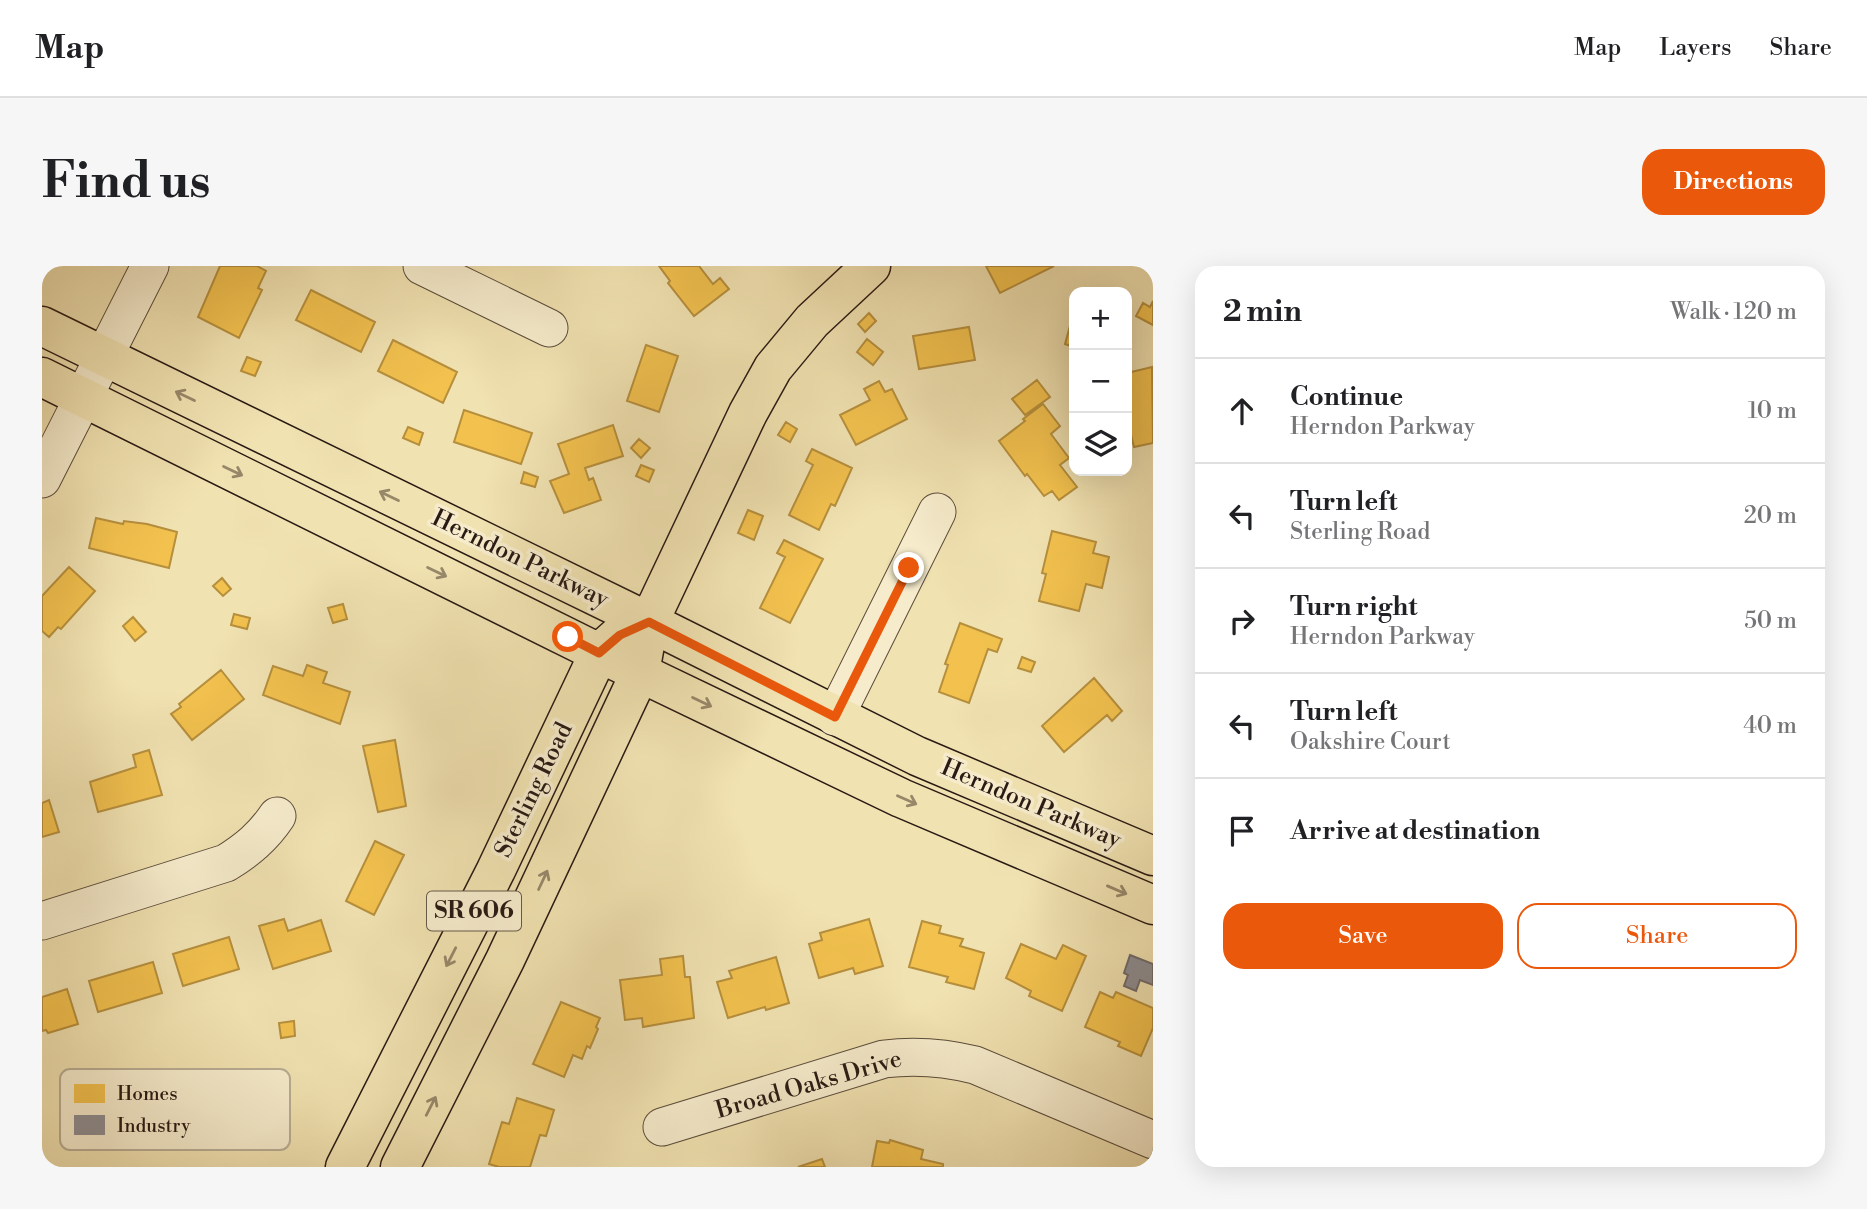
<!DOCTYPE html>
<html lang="en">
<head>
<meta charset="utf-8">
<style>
  :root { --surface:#fff; --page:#f6f6f6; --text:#202124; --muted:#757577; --line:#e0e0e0; --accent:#ea580c }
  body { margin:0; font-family:"Libre Bodoni",serif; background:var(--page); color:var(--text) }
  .controls { position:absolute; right:21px; top:21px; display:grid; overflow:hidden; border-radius:14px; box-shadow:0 7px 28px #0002 }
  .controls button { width:63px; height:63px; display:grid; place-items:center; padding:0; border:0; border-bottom:2px solid var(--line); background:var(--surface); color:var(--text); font:35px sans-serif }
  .stop { position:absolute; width:21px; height:21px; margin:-16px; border:5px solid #ea580c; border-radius:50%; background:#fff }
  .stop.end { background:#ea580c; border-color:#fff; box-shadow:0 2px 7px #0008 }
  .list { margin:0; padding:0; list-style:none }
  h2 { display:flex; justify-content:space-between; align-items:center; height:91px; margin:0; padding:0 28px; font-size:30px }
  h2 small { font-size:23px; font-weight:400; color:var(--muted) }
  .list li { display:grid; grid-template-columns:46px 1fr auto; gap:21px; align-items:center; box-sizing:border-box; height:105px; padding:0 28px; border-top:2px solid var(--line) }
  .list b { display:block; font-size:26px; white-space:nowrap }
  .list p { margin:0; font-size:23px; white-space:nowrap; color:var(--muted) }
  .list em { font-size:23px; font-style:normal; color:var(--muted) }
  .actions { display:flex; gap:14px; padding:21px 28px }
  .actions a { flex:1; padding:16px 0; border:2px solid var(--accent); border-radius:21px; text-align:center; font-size:24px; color:var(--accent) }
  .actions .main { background:var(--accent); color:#fff }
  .icon { flex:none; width:38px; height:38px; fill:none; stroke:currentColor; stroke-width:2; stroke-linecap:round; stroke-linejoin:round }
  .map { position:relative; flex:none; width:1111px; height:901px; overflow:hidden; border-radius:21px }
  header { display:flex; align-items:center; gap:42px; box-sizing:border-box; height:98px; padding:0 35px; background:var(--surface); border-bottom:2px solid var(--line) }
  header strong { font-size:33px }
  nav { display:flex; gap:38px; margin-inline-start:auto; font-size:24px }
  .intro { display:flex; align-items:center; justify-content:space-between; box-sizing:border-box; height:168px; padding:0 42px }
  h1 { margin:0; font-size:49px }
  .button { padding:18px 32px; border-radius:21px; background:var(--accent); color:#fff; font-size:24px; font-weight:700 }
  main { display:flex; gap:42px; padding:0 42px }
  aside { flex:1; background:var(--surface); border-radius:21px; box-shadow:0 7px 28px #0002 }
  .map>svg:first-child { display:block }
  .homes { fill:#f2c14e; stroke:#b68f3d; stroke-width:2 }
  .industry { fill:#8d8d92; stroke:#6f6a6c; stroke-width:2 }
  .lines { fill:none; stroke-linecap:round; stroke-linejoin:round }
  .minor-casing { stroke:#5b4c3b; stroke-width:39 }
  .major-casing { stroke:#291a14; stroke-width:41 }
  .minor { stroke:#f6eccc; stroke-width:37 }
  .major { stroke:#f1e2b1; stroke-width:38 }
  .oneway { stroke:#97886a }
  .route { stroke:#ea580c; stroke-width:9 }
  .labels { text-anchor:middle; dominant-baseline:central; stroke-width:7; stroke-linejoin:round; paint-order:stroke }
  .shield { fill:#f6eccc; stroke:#66594b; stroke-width:2 }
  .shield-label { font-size:23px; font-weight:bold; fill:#291a14 }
  .street-label { font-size:24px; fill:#291a14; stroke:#f6eccc }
  .key { fill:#f6eccc; stroke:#b8ad95; stroke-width:2 }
  .key-label { font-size:19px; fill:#291a14 }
</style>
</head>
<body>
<header>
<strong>Map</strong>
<nav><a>Map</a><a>Layers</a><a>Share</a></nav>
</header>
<div class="intro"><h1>Find us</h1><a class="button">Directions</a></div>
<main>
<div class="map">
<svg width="1111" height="901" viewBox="0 0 1111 901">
  <rect width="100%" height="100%" fill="#f1e2b1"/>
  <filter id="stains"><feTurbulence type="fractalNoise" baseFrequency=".00286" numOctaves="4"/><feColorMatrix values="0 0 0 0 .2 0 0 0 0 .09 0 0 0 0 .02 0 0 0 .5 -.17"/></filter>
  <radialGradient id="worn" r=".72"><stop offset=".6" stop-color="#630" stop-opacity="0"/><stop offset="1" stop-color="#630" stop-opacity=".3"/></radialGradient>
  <path class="homes" d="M178 0H215L224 5 216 22 220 24 197 72 156 51Z
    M617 0H657L671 18 678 12 687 23 652 50 626 17 628 15Z
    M944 0H1012L958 27Z
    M269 24 333 56 319 86 254 54Z
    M1111 35V59L1094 50 1101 37 1108 41Z
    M827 47 834 55 823 66 816 58Z
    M1028 60 1032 61V81L1023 78Z
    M927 61 933 94 877 103 871 70Z
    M825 73 841 86 831 99 815 86Z
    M351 74 415 106 401 137 336 105Z
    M604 79 636 90 617 146 585 135Z
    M205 91 219 96 213 110 199 105Z
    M1110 101 1111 177 1092 181 1089 169 1085 170V107Z
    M995 114 1008 131 983 149 970 133Z
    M837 115 843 126 850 123 865 153 814 179 798 149 828 134 822 123Z
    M1001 138 1018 160 1009 168 1027 192 1018 199 1035 221 1017 234 1010 225 1002 230 985 208 983 210 957 175 983 155 981 153Z
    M422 144 490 167 479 198 412 176Z
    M744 156 755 163 748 176 736 169Z
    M571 159 581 190 543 202 547 214 551 212 559 234 522 247 508 215 527 208 516 178Z
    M366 161 381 167 377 179 361 172Z
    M597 173 608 182 599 192 589 182Z
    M770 183 810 202 793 240 789 238 777 264 747 249 771 199 764 195Z
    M599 199 612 204 607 216 594 210Z
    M482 206 496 211 493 221 479 217Z
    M706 244 721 250 712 274 696 267Z
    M54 252 81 258 82 255 105 258 135 266 127 302 47 282Z
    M1010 265 1054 276 1051 287 1067 291 1060 322 1044 318 1037 345 997 335 1004 308 1000 307Z
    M742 274 781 293 748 357 718 342 743 291 735 287Z
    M27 301 53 325 19 363 16 361 7 371 0 365V330Z
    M180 312 189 323 181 330 171 320Z
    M301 338 305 353 291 357 286 342Z
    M192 348 208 352 205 363 189 359Z
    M91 351 104 366 93 375 81 360Z
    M918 357 960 373 955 386 946 383 927 437 897 426 906 399 903 398Z
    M980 391 993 396 989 406 976 402Z
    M265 399 285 406 281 417 308 426 298 458 221 429 231 400 261 410Z
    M179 404 202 433 150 474 129 448 139 441 137 438Z
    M1052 412 1080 445 1070 455 1065 449 1022 486 1000 460Z
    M353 474 364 540 336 546 321 480Z
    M107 484 120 529 56 546 48 516 94 501 91 489Z
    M7 534 17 566 0 571V537Z
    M333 575 362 589 332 649 304 635Z
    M242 653 246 665 279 654 289 685 231 703 217 660Z
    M827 653 841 700 813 708 811 702 777 712 767 678 780 674 778 667Z
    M880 655 899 660 897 667 921 673 918 680 942 687 932 723 904 716 906 711 867 701Z
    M187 671 197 703 141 720 131 688Z
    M979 678 1014 693 1021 679 1044 690 1020 745 987 730 989 725 964 712Z
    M641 690 643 711H648L652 752 601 761 600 752 583 754 578 714 620 709 618 693Z
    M734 691 747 737 724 744 723 741 686 752 675 716 690 712 687 705Z
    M111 696 120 727 56 746 47 715Z
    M25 723 36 758 6 767 4 764 0 765V731Z
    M1058 726 1071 732 1074 726 1111 742V762L1099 790 1076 780 1078 776 1043 761Z
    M519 736 558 752 554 761 556 763 548 782 545 780 540 793 531 789 522 811 491 798Z
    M252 755 253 770 239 772 237 757Z
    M475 832 512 844 504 870 498 869 488 901H457L447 898 460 856 467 858Z
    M848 874 881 884 879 893 901 898V901H830L835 875 847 877Z
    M780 893 783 901H756Z"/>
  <path class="industry" d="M1088 689 1111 698V719L1098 714 1094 725 1082 720 1086 709 1082 707Z"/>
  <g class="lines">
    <defs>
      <path id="minor" d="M380 0 507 62
        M0 213 108 0
        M793 451 895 246
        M0 655 184 597C205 584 221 571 235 550
        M620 861 842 793C874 789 901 791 933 799L1111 874"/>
      <path id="major" d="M0 60 607 356 875 490 1111 590
        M0 111 557 387 859 532 1111 639
        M303 901 454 604 557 387 576 370
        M358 901 463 694 598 407 607 356 706 147 731 102 770 55 829 0"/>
    </defs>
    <use href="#minor" class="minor-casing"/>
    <use href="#major" class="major-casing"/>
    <use href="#minor" class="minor"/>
    <use href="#major" class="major"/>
  </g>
  <defs><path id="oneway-shaft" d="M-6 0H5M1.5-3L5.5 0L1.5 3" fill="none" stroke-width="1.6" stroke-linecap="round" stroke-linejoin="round" transform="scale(1.75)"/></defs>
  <g class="oneway">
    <use href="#oneway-shaft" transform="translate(143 130) rotate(-154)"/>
    <use href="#oneway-shaft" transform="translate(191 205) rotate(26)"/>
    <use href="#oneway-shaft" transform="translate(347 230) rotate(-154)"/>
    <use href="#oneway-shaft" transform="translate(395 306) rotate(26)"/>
    <use href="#oneway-shaft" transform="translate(660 436) rotate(26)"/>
    <use href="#oneway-shaft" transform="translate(865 534) rotate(24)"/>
    <use href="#oneway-shaft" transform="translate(501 614) rotate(-65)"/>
    <use href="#oneway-shaft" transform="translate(1075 624) rotate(23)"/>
    <use href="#oneway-shaft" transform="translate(409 691) rotate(117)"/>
    <use href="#oneway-shaft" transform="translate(389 840) rotate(-63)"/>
  </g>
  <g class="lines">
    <path class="route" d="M526 371 557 387 578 369 607 356 793 451 867 302"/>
  </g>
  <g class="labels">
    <rect class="shield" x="385" y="625.5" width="94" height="39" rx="5"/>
    <g class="shield-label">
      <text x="432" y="645">SR 606</text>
    </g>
    <g class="street-label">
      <text transform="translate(478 293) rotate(26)">Herndon Parkway</text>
      <text transform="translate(492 524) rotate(-64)">Sterling Road</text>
      <text transform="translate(989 538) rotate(23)">Herndon Parkway</text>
      <text transform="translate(767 819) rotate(-16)">Broad Oaks Drive</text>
    </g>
  </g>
  <rect x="18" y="803" width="230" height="81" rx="10" class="key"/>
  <rect x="32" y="818" width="31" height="19" fill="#f2c14e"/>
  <rect x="32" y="849" width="31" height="20" fill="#8d8d92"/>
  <g class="key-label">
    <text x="75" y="834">Homes</text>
    <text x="75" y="866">Industry</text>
  </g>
  <rect width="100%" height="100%" filter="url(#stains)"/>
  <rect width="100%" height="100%" fill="url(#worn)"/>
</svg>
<div class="controls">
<button>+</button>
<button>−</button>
<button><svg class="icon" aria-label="layers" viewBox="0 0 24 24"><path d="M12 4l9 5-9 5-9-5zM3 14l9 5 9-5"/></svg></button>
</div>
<div class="stop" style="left:526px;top:371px"></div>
<div class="stop end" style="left:867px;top:302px"></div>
</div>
<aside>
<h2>2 min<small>Walk · 120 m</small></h2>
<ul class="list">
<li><svg class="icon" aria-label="ahead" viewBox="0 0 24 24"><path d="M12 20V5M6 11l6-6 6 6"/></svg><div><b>Continue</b><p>Herndon Parkway</p></div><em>10 m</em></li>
<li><svg class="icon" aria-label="left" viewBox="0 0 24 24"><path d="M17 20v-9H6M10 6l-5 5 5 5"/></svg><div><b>Turn left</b><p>Sterling Road</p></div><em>20 m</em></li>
<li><svg class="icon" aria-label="right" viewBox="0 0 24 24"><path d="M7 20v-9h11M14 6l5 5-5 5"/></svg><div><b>Turn right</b><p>Herndon Parkway</p></div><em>50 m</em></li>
<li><svg class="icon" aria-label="left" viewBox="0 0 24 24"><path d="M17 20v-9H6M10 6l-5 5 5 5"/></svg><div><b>Turn left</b><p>Oakshire Court</p></div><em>40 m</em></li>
<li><svg class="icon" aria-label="arrive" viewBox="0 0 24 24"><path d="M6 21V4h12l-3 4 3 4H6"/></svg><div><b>Arrive at destination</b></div></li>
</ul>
<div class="actions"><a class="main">Save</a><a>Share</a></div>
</aside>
</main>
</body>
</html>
